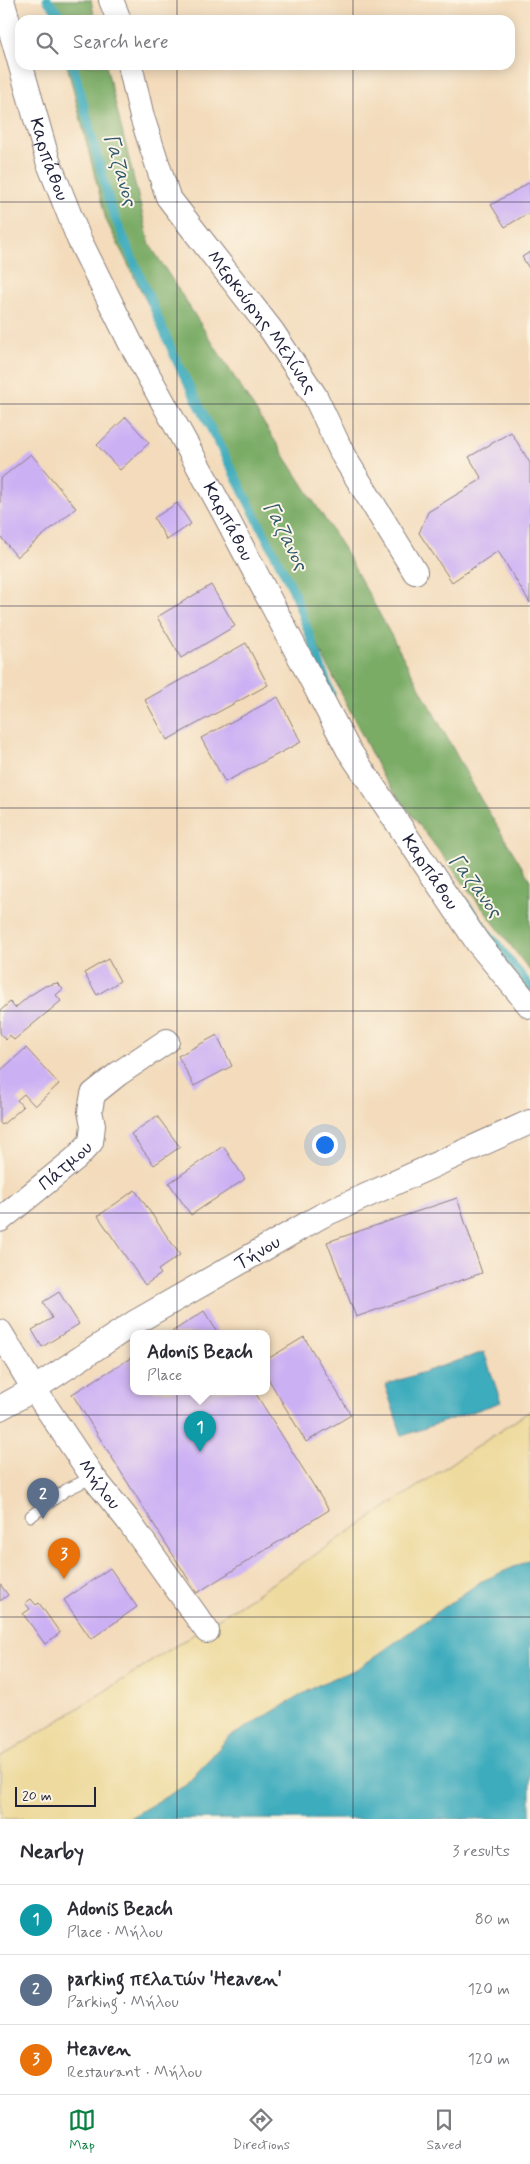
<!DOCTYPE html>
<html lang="en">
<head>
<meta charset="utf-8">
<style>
  :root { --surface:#fff; --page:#f2f2f3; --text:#2b2b33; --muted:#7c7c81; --line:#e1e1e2; --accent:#0b8043 }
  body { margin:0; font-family:Mynerve,sans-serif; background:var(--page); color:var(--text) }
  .scale { position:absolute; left:15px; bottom:12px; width:81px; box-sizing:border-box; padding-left:5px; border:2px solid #22223b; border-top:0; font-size:14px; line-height:18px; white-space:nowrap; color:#22223b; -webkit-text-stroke:4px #fcf5e5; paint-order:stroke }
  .you { position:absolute; left:324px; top:1144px; width:18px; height:18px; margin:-12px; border:4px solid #fff; border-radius:50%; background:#1a73e8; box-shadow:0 0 0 8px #1a73e833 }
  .badge { display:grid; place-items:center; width:32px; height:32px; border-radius:50%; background:var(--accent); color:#fff; font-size:16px; font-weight:700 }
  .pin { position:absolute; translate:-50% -41px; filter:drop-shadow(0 1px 2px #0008) }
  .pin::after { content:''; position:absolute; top:26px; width:18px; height:15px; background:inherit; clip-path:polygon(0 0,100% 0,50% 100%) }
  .popup { position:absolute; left:130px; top:1330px; width:140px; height:65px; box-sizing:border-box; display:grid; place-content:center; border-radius:10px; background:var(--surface); filter:drop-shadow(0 1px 4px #0005); font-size:16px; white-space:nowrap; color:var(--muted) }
  .popup b { font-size:19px; color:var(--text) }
  .popup::after { content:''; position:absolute; left:50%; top:100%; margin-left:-10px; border:10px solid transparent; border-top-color:var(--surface) }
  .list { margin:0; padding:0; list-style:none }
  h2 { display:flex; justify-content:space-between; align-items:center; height:65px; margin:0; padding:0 20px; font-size:21px }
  h2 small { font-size:16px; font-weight:400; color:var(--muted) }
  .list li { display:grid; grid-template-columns:32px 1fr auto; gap:15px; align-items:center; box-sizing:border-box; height:70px; padding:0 20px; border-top:1px solid var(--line) }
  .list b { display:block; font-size:19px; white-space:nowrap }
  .list p { margin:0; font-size:16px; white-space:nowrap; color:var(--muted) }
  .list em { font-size:16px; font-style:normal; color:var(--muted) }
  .icon { flex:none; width:28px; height:28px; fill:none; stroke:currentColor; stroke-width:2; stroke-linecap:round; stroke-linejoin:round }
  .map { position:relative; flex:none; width:530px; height:1819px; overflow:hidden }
  .search { position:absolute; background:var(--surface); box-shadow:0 2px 12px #0003; left:15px; right:15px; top:15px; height:55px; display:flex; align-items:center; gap:12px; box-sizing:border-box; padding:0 18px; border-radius:15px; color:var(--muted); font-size:19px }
  .sheet { height:275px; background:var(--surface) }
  nav { display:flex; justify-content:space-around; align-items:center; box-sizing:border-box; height:70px; border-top:1px solid var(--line); background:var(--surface); font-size:14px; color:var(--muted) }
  nav a { display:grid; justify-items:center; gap:2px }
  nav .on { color:var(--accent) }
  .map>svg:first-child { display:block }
  .forest { fill:#7aac66; stroke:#4e6750 }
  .sand { fill:#eeda9e; stroke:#887e6c }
  .water { fill:#3eacbd; stroke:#30677c }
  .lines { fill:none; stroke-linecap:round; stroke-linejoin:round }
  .stream { stroke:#3eacbd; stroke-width:9 }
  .building { fill:#ccb0f4 }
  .lane-casing { stroke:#8a7e7b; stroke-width:13 }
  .street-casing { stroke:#8a7e7b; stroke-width:26 }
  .lane { stroke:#fff; stroke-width:11 }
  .street { stroke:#fff; stroke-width:24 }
  .grid { fill:none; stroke:#22223b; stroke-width:1; stroke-opacity:0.55 }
  .labels { text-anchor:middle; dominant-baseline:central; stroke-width:4; stroke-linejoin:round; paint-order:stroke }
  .street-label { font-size:19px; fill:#22223b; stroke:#fcf5e5 }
  .water-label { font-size:20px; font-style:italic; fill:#2d596f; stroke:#fcf5e5 }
</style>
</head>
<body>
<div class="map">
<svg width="530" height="1819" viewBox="0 0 530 1819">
  <rect width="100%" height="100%" fill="#fcf5e5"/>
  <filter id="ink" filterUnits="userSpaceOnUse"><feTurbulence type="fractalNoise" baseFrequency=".02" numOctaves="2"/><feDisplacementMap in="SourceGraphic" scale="10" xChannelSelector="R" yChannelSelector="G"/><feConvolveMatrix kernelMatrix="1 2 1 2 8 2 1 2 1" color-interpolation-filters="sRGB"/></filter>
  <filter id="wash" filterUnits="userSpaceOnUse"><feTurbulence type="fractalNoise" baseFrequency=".0096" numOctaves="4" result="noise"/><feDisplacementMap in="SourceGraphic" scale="20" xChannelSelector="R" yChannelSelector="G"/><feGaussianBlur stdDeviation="1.12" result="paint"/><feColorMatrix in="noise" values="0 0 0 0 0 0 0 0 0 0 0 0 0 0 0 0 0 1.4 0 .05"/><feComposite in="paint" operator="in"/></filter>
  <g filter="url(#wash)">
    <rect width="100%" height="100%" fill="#f3dbbb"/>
    <path class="forest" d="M47 0H91L95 20H55Z
      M67 65H106L150 245 344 549 480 798 530 880V971L383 777 106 220Z"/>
    <path class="sand" d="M530 1411V1560L480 1582 359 1668 320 1684 228 1738 186 1785 128 1819H0V1758L252 1597Z"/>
    <path class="water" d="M484 1352 501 1402 402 1436 385 1385Z
      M530 1560V1819H128L186 1785 228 1738 320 1684 359 1668 480 1582Z"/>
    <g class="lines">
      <path class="stream" d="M47 0 60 15 61 20
        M73 65 111 208 177 362 293 590 331 694
        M464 902 530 987"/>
    </g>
    <g id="blocks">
      <path class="building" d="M530 182V212L505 227 491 205Z
        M530 252V270L522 257Z
        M126 417 149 443 120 470 97 445Z
        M511 432 530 463V603L498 551 452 582 419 533 428 512 482 479 469 457Z
        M31 454 76 508 17 557 0 536V479Z
        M177 503 191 524 167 540 154 518Z
        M211 585 235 626 181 658 157 617Z
        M246 643 268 685 167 740 145 700Z
        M278 697 301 742 225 782 201 738Z
        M108 959 120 981 97 995 84 973Z
        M57 983 63 989 56 995 61 1001 14 1040 10 1035 6 1040 0 1033V1011L10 1002 15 1008 29 996 45 986Z
        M217 1035 232 1066 194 1086 178 1056Z
        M26 1048 59 1084 35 1106 24 1094 17 1100 23 1107 2 1125 0 1123V1071Z
        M157 1116 180 1147 154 1165 131 1134Z
        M223 1146 245 1179 191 1215 169 1183Z
        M135 1190 180 1255 158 1270 161 1274 145 1285 98 1216Z
        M457 1198 482 1273 356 1317 327 1242Z
        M59 1292 79 1324 42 1347 32 1330 52 1318 43 1302Z
        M204 1311 218 1333H170Z
        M304 1337 351 1415 306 1442 266 1375V1360Z
        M134 1356V1391H254L329 1510 197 1593 72 1394Z
        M110 1568 137 1607 91 1639 64 1600Z
        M0 1584 8 1595 0 1601Z
        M31 1599 36 1605 39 1603 60 1633 45 1644 23 1614 30 1609 25 1603Z"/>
    </g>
  </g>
  <g filter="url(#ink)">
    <use href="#blocks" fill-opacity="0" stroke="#8a7e7b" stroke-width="1"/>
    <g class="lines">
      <defs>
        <path id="lane" d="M31 1516 66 1490 93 1477"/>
        <g id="street">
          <path id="s1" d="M2 0 48 161 79 239 131 344 223 511 348 749 478 943 530 1006"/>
          <path d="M111 0 119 20"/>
          <path id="s2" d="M130 65 142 117 168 197 272 331 315 396 344 457 415 572"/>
          <path id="s3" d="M0 1220 76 1158 91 1142 93 1125 90 1111 93 1094 118 1074 167 1041"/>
          <path id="s4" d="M0 1332 34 1389 93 1477 127 1519 207 1631"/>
          <path id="s5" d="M0 1408 34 1389 134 1323 321 1216 530 1122"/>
        </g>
      </defs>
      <use href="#lane" class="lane-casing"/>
      <use href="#street" class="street-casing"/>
      <use href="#lane" class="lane"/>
      <use href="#street" class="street"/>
    </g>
  </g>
  <path class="grid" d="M177 0V20M353 0V20M177 65V1819M353 65V1819M0 202H530M0 404H530M0 606H530M0 808H530M0 1011H530M0 1213H530M0 1415H530M0 1617H530"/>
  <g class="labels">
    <g class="street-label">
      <text stroke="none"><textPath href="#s1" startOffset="166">Καρπάθου</textPath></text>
      <text stroke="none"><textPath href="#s2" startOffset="294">Μερκούρης Μελίνας</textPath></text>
      <text stroke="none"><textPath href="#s1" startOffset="571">Καρπάθου</textPath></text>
      <text stroke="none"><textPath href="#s1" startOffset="976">Καρπάθου</textPath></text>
      <text stroke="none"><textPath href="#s3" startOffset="85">Πάτμου</textPath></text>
      <text stroke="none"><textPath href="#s5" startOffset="301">Τήνου</textPath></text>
      <text stroke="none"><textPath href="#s4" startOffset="182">Μήλου</textPath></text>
    </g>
    <g class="water-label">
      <text transform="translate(120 170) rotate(74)">Γαζανος</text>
      <text transform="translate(285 536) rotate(63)">Γαζανος</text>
      <text transform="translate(475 886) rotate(53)">Γαζανος</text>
    </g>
  </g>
</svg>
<div class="scale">20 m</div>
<div class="you"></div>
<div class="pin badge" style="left:200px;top:1452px;background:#0f9aa8">1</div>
<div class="popup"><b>Adonis Beach</b>Place</div>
<div class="pin badge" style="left:43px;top:1519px;background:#5c6f8a">2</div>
<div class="pin badge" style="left:64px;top:1579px;background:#e8710a">3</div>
<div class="search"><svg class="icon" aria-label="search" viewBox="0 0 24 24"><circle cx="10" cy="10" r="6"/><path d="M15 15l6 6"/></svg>Search here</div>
</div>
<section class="sheet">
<h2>Nearby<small>3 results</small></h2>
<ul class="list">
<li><span class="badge" style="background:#0f9aa8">1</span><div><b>Adonis Beach</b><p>Place · Μήλου</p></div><em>80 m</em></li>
<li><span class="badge" style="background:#5c6f8a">2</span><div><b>parking πελατών 'Heaven'</b><p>Parking · Μήλου</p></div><em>120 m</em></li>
<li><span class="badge" style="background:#e8710a">3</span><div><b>Heaven</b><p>Restaurant · Μήλου</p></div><em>120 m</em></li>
</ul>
</section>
<nav>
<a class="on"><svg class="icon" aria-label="map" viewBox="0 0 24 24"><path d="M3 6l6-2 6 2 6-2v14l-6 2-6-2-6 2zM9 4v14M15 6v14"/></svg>Map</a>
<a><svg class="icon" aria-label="directions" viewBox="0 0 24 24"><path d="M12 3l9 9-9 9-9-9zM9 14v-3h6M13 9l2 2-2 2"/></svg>Directions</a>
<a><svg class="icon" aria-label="saved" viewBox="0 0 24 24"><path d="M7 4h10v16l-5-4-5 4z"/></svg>Saved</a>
</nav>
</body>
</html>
